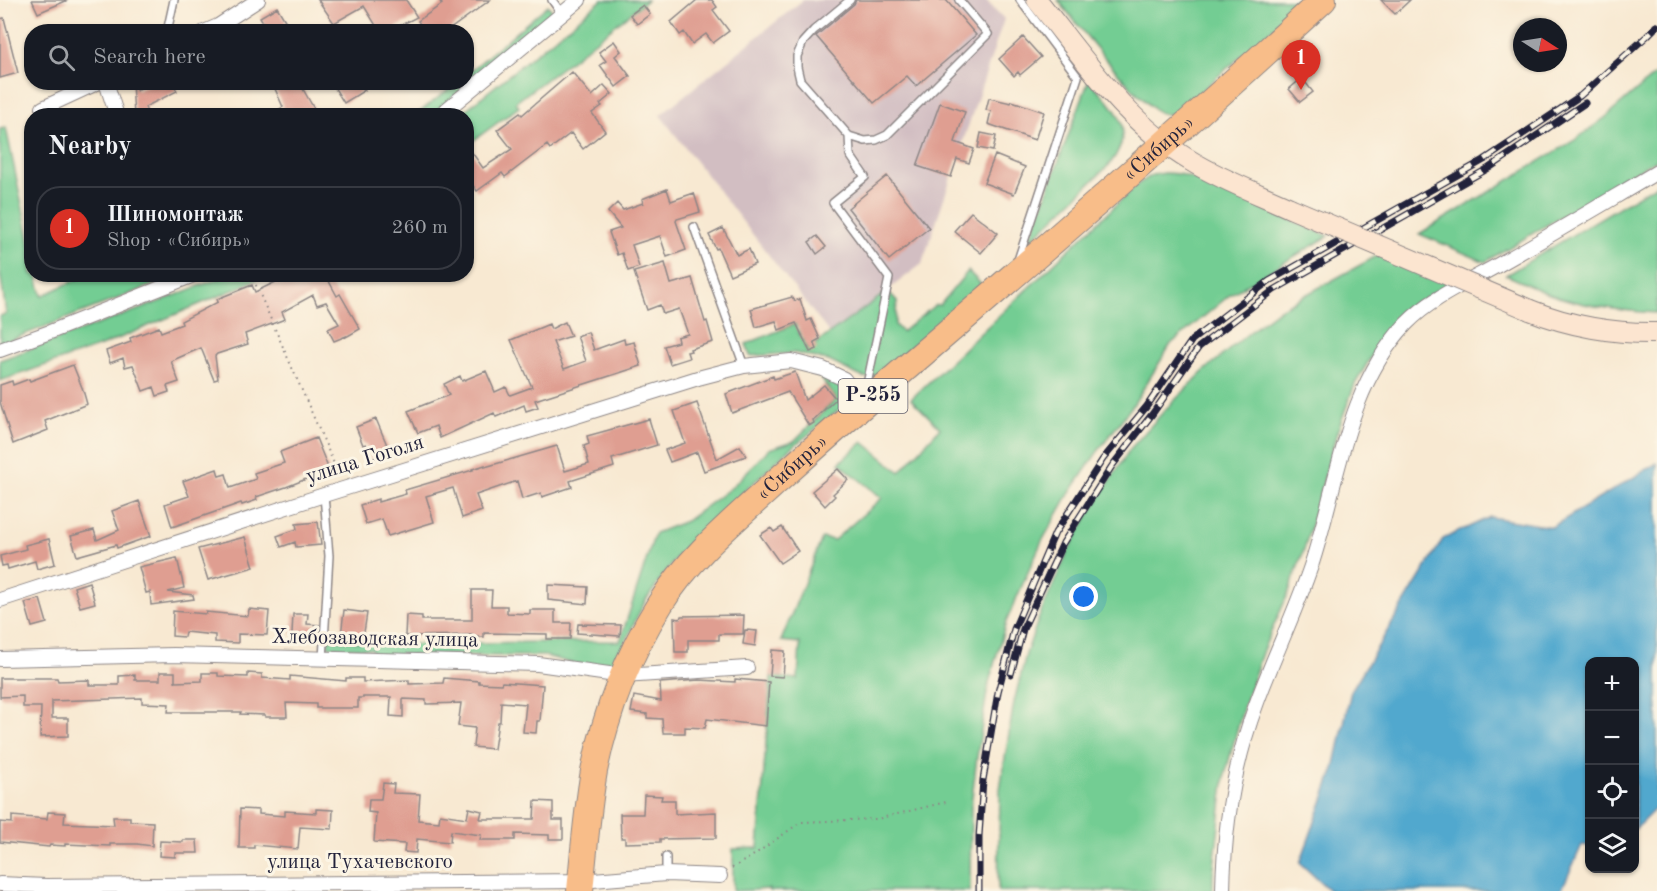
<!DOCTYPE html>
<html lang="en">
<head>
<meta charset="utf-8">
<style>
  :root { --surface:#171b24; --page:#20242c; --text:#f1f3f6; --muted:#9ea1a6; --line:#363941; --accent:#d93025 }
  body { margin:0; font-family:"Old Standard TT",serif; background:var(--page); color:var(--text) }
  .controls { position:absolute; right:18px; bottom:18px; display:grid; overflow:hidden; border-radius:12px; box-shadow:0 2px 4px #0004 }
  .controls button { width:54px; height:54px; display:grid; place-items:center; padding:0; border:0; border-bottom:2px solid var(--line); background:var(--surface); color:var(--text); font:30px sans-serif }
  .compass { position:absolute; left:1513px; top:18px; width:54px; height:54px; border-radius:50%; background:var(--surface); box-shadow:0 2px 4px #0004; rotate:102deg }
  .you { position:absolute; left:1084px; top:597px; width:21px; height:21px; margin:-15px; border:4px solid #fff; border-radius:50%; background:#1a73e8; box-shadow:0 0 0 9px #1a73e833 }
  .badge { display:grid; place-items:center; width:39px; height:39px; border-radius:50%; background:var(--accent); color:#fff; font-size:20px; font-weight:700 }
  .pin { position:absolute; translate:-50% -50px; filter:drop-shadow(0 2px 3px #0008) }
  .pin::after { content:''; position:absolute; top:32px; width:21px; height:18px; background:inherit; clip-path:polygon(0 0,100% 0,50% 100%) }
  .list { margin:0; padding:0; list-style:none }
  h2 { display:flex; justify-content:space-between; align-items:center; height:78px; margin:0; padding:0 24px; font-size:26px }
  h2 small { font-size:20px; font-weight:400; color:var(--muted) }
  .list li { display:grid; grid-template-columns:39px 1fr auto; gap:18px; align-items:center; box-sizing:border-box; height:84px; margin:0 12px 12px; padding:0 12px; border:2px solid var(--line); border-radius:24px }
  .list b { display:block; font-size:22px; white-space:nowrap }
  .list p { margin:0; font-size:20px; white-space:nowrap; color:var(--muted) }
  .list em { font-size:20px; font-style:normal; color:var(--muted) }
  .icon { flex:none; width:33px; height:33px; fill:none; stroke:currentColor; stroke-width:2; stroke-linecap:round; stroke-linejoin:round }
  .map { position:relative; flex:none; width:1657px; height:891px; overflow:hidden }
  .search { position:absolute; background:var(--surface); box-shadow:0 2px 4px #0004; left:24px; top:24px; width:450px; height:66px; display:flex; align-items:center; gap:15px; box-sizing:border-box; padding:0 21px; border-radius:24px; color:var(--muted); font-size:22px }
  .panel { position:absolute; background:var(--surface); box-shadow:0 2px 4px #0004; left:24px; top:108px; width:450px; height:174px; border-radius:24px }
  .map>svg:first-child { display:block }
  .industrial { fill:#d2bec2 }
  .green { fill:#73cd93; stroke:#4a7867; stroke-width:1.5 }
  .water { fill:#51a8ce; stroke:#3a6584; stroke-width:1.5 }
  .building { fill:#df9e91 }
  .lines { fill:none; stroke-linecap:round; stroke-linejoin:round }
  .lane-casing { stroke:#8d8686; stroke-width:10 }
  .street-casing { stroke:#8d8686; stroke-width:16 }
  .secondary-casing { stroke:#8d8686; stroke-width:22 }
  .highway-casing { stroke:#8d8686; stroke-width:28 }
  .path { stroke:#8d8686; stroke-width:2; stroke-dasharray:1.5 4.5; stroke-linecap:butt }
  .lane { stroke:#fff; stroke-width:7 }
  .street { stroke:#fff; stroke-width:14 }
  .secondary { stroke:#fce5d0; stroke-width:20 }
  .highway { stroke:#f8bd89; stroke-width:26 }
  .rail-casing { stroke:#22223b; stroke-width:7 }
  .rail { stroke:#fcf5e5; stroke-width:4.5; stroke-dasharray:14; stroke-linecap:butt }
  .secondary-bridge-casing { stroke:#8d8686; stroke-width:22; stroke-linecap:butt }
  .secondary-bridge { stroke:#fce5d0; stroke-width:20 }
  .labels { text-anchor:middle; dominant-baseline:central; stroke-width:6; stroke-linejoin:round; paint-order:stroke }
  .shield { fill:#fcf5e5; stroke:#63616e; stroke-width:1.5 }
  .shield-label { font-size:20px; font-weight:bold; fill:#22223b }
  .street-label { font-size:21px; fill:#22223b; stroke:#fcf5e5 }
</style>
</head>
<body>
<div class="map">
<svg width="1657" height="891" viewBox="0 0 1657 891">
  <rect width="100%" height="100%" fill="#fcf5e5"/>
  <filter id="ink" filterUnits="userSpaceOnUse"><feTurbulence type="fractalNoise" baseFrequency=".0167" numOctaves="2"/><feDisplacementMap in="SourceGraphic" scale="12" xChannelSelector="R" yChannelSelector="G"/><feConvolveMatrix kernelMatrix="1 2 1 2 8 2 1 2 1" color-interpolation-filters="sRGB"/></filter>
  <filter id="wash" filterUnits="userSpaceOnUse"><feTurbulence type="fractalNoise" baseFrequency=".008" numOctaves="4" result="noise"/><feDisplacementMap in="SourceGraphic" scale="24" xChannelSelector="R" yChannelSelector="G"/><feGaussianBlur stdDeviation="1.35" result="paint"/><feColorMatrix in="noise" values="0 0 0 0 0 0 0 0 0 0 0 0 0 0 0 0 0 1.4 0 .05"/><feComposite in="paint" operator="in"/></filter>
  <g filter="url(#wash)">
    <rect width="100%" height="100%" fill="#f8e9d2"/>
    <path class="industrial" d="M803 0H986L1004 19 922 264 830 334 660 115Z"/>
    <path class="green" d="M602 0H647L565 65 516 102 519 107 467 145 466 116H458Z
      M1058 0H1305L1175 114C1168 115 1163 115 1157 111 1147 104 1138 94 1130 86 1104 59 1081 29 1058 0Z
      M548 5 554 14 431 115 414 116 457 83 466 82 467 74Z
      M1657 73V159L1485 262 1419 234 1575 140 1606 117Z
      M1089 80C1115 109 1138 126 1110 164L1028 243Z
      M6 128 31 248 32 274 37 275 42 296 86 275H164L166 280 0 344V316L6 314 0 271V129Z
      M1165 173 1180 174 1198 180 1329 236 1231 294 1171 344 1133 405 1096 454 1069 494 1041 543 1006 622 988 686 977 757 971 806 970 891H769V889L733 891V849L758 848 771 677 798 679 800 643 781 641 822 538 834 540 882 498 839 463 863 442 900 472 940 428 911 399 1138 184 1152 175Z
      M1657 184V313C1621 311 1583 306 1549 294 1535 288 1520 281 1506 275Z
      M1382 253 1450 283 1425 299 1399 320 1374 352 1355 384 1337 432 1304 550 1288 594 1263 650 1244 705 1225 775 1213 875V891H998L1000 789 1014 702 1026 654 1039 617 1070 547 1095 504 1130 449 1165 410 1203 372 1251 331 1280 309Z
      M968 271 982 285 931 331 873 378 862 377 829 361 795 353 750 356 746 344 795 324 807 350 888 291 897 301 895 325 902 332 935 305H940Z
      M230 274 267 275 252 282 101 346 0 381V360L143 308Z
      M809 372C823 378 852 384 845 405L784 454 682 550 646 600 636 619 623 648 617 658 608 664 597 665 575 664 545 656 372 655V649L328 647V639L392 645 471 643 620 641 655 533 686 521 732 487 769 449 794 441 836 399 820 377Z"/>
    <path class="water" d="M1657 463V807L1635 829 1634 662H1590L1589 846 1582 845 1561 891H1330L1300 863 1334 769 1351 691 1443 539 1490 517 1552 527Z"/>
    <g id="blocks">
      <path class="building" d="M32 0H68L38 13Z
        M318 0H406L417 17 387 32H380L364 6 334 23Z
        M439 0H490L446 32H425L418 21 442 4Z
        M697 0H712L717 7 713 10 729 31 713 43 706 34 692 44 684 32 680 35 671 22Z
        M856 0H946L976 35 916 86 907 76 874 103 816 36 854 4Z
        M1381 0H1410L1395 14Z
        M643 5 650 14 637 24 630 15Z
        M277 7 292 32H269L260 17Z
        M4 18 18 73 0 78V19Z
        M1023 37 1041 57 1020 75 1018 72 1014 76 999 59Z
        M614 41 621 51 615 56 630 76 616 87 600 65 606 61 599 52Z
        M572 72 592 96 604 85 612 94 600 104 602 106 592 113 605 131 583 149 571 133 550 149 547 145 505 177 502 173 477 191 466 176V144L483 168 512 149 497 130 520 113 522 115Z
        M1302 78 1313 92 1300 102 1289 89Z
        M132 82H134L137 90 153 82H172L177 91 145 107 148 116H134Z
        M272 82H299L318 116H269L283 107Z
        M331 82H360L365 90 344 103Z
        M989 98 1011 103 1012 101 1044 112 1035 140 988 124 991 111 986 110Z
        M940 103 965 112 955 142 974 149 969 163 957 159 951 177 917 166Z
        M981 133 996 136 993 151 978 148Z
        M995 155 1025 167 1014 194 984 183Z
        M887 176 929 228 889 260 848 208Z
        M667 189 671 201 694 193 700 212 677 219 676 221 686 250 667 257 660 236 632 245 639 267 628 271 622 253 617 255 609 232 621 228 608 212 617 203 623 210 643 203 642 199Z
        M971 212 998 233 981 253 954 231Z
        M723 228 737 255 749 249 755 264 730 275 718 248 716 249 709 235Z
        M817 236 826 247 817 254 809 242Z
        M665 263 671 284 692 278 705 322 707 321 713 342 690 349 691 351 687 352 689 358 670 364 664 346 678 342 677 337 688 334 679 309 663 314 660 305 647 310 634 272Z
        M292 274H325L337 296 340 294 360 329 346 337V336L334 341 328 329 339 324 326 302 317 305 313 295 282 312 285 319 245 334 248 344 217 354 215 356 218 379 214 380 201 348 171 361 179 382 167 386 169 392 157 396 154 387 143 391 133 365 125 367 123 358 110 363 106 351 131 342 130 338 159 327 161 332 182 324 181 321 218 302 217 299 252 285 255 292Z
        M792 297 795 301 800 299 807 321 811 319 820 339 814 342 817 349 810 352 796 323 779 330 776 321 756 327 751 309Z
        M565 322 571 336 553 342 564 369 586 361 577 336 588 332 594 350 624 339 625 344 634 342 641 366 535 400 538 407 526 411 524 405 496 417 494 413 440 438 436 426 418 433 408 411 449 395 444 384 460 376 462 381 486 371 495 392 506 387 510 395 532 387 511 340 549 324 551 329Z
        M73 365 83 390 87 404 45 421 48 430 13 444 0 402V385L12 381 13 385 29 379 30 381Z
        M795 372 805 400 824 385 836 399 813 420 814 423 809 426 788 392 732 413 726 394 773 376 774 379Z
        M697 403 717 459 740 446 746 456 704 471 697 452 670 462 665 450 685 443 674 411Z
        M376 419 390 452 372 459 366 444 363 445 356 427Z
        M649 419 657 445 612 459 614 467 570 481 572 487 542 497 541 493 522 499 517 481 476 495 482 511 462 518 453 488 426 496 434 522 388 536 382 519 366 524 360 505 378 499V502L406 494 405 490 473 470 472 469 485 465V467L557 446 565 471 589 464 584 446 589 444 587 436Z
        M316 438 329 470 286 487 256 497 257 500 242 505 241 503 172 527 165 504 189 496 183 481 217 469 219 476 226 474 230 488 256 479 254 473 284 463 280 452Z
        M838 469 848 480 833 494 835 496 825 506 812 491Z
        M139 501 151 536 117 548 116 545 77 556 71 536 94 530 97 540 119 530 112 511Z
        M318 522 321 545 296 547 295 542 281 547 277 536 297 529 296 524Z
        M782 527 798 551 780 563 760 535 771 528 774 532Z
        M245 537 254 567 208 580 198 549Z
        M49 539 55 564 37 569 35 561 8 569 7 565 2 566 0 556 26 549 25 545Z
        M177 558 184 588 168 592 193 595 194 599 151 605 150 592 146 593 139 567Z
        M89 582 95 603 80 607 74 587Z
        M548 585 588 587 587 604 548 600Z
        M472 590H492L491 606H507V613L530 614V610H555V623H571L570 639H547V634L484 633V637H472V635L405 636 406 615 422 616V620H472Z
        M40 599 47 623 32 627 25 603Z
        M249 609 269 611 267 635 238 634V643L215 642V635L185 632 184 637 172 636 173 611 206 614V612L248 616Z
        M344 610 367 613 363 639 341 636Z
        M293 614H308L307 624 319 625V636L292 634Z
        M744 615 743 634H719V640H688V652H675L674 618 680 619 681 616Z
        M578 624 621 625 620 636 577 633Z
        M745 630 757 631 755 646 743 644Z
        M772 650 785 651 783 677 770 676Z
        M160 672H175V682L202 681V673H218V676L248 677V673L262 674V678L290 680V676L346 681V678H363V682L409 680V684L443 683 444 678 479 681V683L501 684 502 682 543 685 540 721H537L536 733 523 732 526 704 501 702 500 722H498L494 749 473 747 475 728 458 726 461 703 426 704V700L403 699V717L390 716 391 697H363V698H358V708H316V704L286 703 287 717H265V715L240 714 241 712H168L169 704 142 703V698L52 701V718H68V736L40 737 41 707H23V696L0 697V678H57L58 681 89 680V685H119V676L135 675V680H160Z
        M735 679 769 682 766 726 707 719 705 728 685 727V733H663L662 719 647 718V714L631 712 634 696 661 701 660 683 699 680 735 682Z
        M383 783 394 784 393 793 420 794 418 820 439 822 440 814 467 818 469 808 482 811 480 819H534L535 801 553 802V820H563V839H549V835L515 834V840H480L481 835 451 831 450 842 417 839 416 853 404 852 405 844 374 842 376 813 368 812 369 799H381Z
        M644 795 662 796 661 800H675V814L716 812V838L660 839V842L625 843V838H621L620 814H643Z
        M240 809 259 810V814L285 816V811L316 813V809L333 810 332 829 300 827 298 849 254 845V848H239Z
        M48 812 65 813 64 823 114 825 113 817H130V821L153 822 152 846 137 844H110V846L65 844V846L50 845 49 847 0 842V822L12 823V816L47 819Z
        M183 840H197L198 853H175V857L159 856 160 841 183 842Z"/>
    </g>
  </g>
  <g filter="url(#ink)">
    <use href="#blocks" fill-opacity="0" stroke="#8d8686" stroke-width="1.5"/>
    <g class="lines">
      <defs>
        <path id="lane" d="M552 0 562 14
          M850 0 814 30 803 42 797 56V67L800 80 849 136 865 141 876 140 887 135 988 34 959 0
          M167 32 174 0
          M849 136 850 155 865 177 833 203 889 278 865 394
          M694 227 744 366
          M1018 260 1078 77 1020 0
          M323 659 329 556 324 495
          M666 874V857"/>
        <path id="street" d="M204 32 218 26 258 0
          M106 82 117 116
          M43 108 99 82
          M439 116 579 0
          M0 350 50 332 196 274
          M0 600 324 495 698 378 744 366 791 361 823 369 844 379 862 405
          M0 659 174 655 538 664 623 676 747 668
          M0 884 46 886 581 881 666 874 720 876
          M1223 891C1224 828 1234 764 1256 705 1273 658 1295 613 1311 566 1338 485 1345 389 1406 324 1433 296 1471 281 1505 261 1556 232 1606 202 1657 172"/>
        <path id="secondary" d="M1037 0C1083 57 1126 123 1191 161 1222 180 1257 193 1290 208
          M1530 310C1569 326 1615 334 1657 333"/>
        <g id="highway">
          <path id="s1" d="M580 891C584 851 587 811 594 771 606 712 628 655 660 604 690 556 735 520 776 482 824 439 872 397 921 355 1057 239 1192 121 1323 0"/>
        </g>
      </defs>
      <use href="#lane" class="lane-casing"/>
      <use href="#street" class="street-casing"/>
      <use href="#secondary" class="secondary-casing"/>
      <use href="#highway" class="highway-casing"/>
      <path class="path" d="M251 274 339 475
        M732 868 751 857 801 822 877 819 946 802"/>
      <use href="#lane" class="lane"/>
      <use href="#street" class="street"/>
      <use href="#secondary" class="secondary"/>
      <use href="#highway" class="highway"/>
      <defs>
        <path id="rail" d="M1011 674 1023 629 1063 543 1112 466 1153 413 1199 347 1274 290 1489 168 1585 103
          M979 891V836L983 780 998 692 1014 629 1055 533 1103 459 1147 406 1192 340 1269 281 1484 160 1580 96 1647 36 1657 26"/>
      </defs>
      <use href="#rail" class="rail-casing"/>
      <use href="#rail" class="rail"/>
      <defs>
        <path id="secondary-bridge" d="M1290 208 1530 310"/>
      </defs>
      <use href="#secondary-bridge" class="secondary-bridge-casing"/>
      <use href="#secondary-bridge" class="secondary-bridge"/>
    </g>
  </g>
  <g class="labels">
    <rect class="shield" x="838.5" y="379" width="69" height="34" rx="4.5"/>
    <g class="shield-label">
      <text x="873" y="396">Р-255</text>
    </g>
    <g class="street-label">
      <text stroke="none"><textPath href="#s1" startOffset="978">«Сибирь»</textPath></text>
      <text transform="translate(365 460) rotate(-17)">улица Гоголя</text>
      <text stroke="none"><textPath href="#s1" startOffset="492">«Сибирь»</textPath></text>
      <text transform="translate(375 639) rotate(1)">Хлебозаводская улица</text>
      <text x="360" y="862">улица Тухачевского</text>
    </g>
  </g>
</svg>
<div class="controls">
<button>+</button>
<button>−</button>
<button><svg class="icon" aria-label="locate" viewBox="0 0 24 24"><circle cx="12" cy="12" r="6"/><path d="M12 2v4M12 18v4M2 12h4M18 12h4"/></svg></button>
<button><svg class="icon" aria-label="layers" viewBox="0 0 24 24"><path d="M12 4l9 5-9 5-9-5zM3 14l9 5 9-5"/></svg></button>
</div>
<svg class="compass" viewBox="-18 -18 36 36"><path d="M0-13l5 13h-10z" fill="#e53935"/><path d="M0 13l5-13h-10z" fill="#9ea1a6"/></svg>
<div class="you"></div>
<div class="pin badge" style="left:1301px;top:90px">1</div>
<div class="search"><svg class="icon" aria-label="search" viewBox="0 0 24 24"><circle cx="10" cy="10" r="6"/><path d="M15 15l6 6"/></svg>Search here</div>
<section class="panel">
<h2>Nearby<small></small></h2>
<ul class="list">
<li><span class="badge">1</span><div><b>Шиномонтаж</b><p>Shop · «Сибирь»</p></div><em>260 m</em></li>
</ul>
</section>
</div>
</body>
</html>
